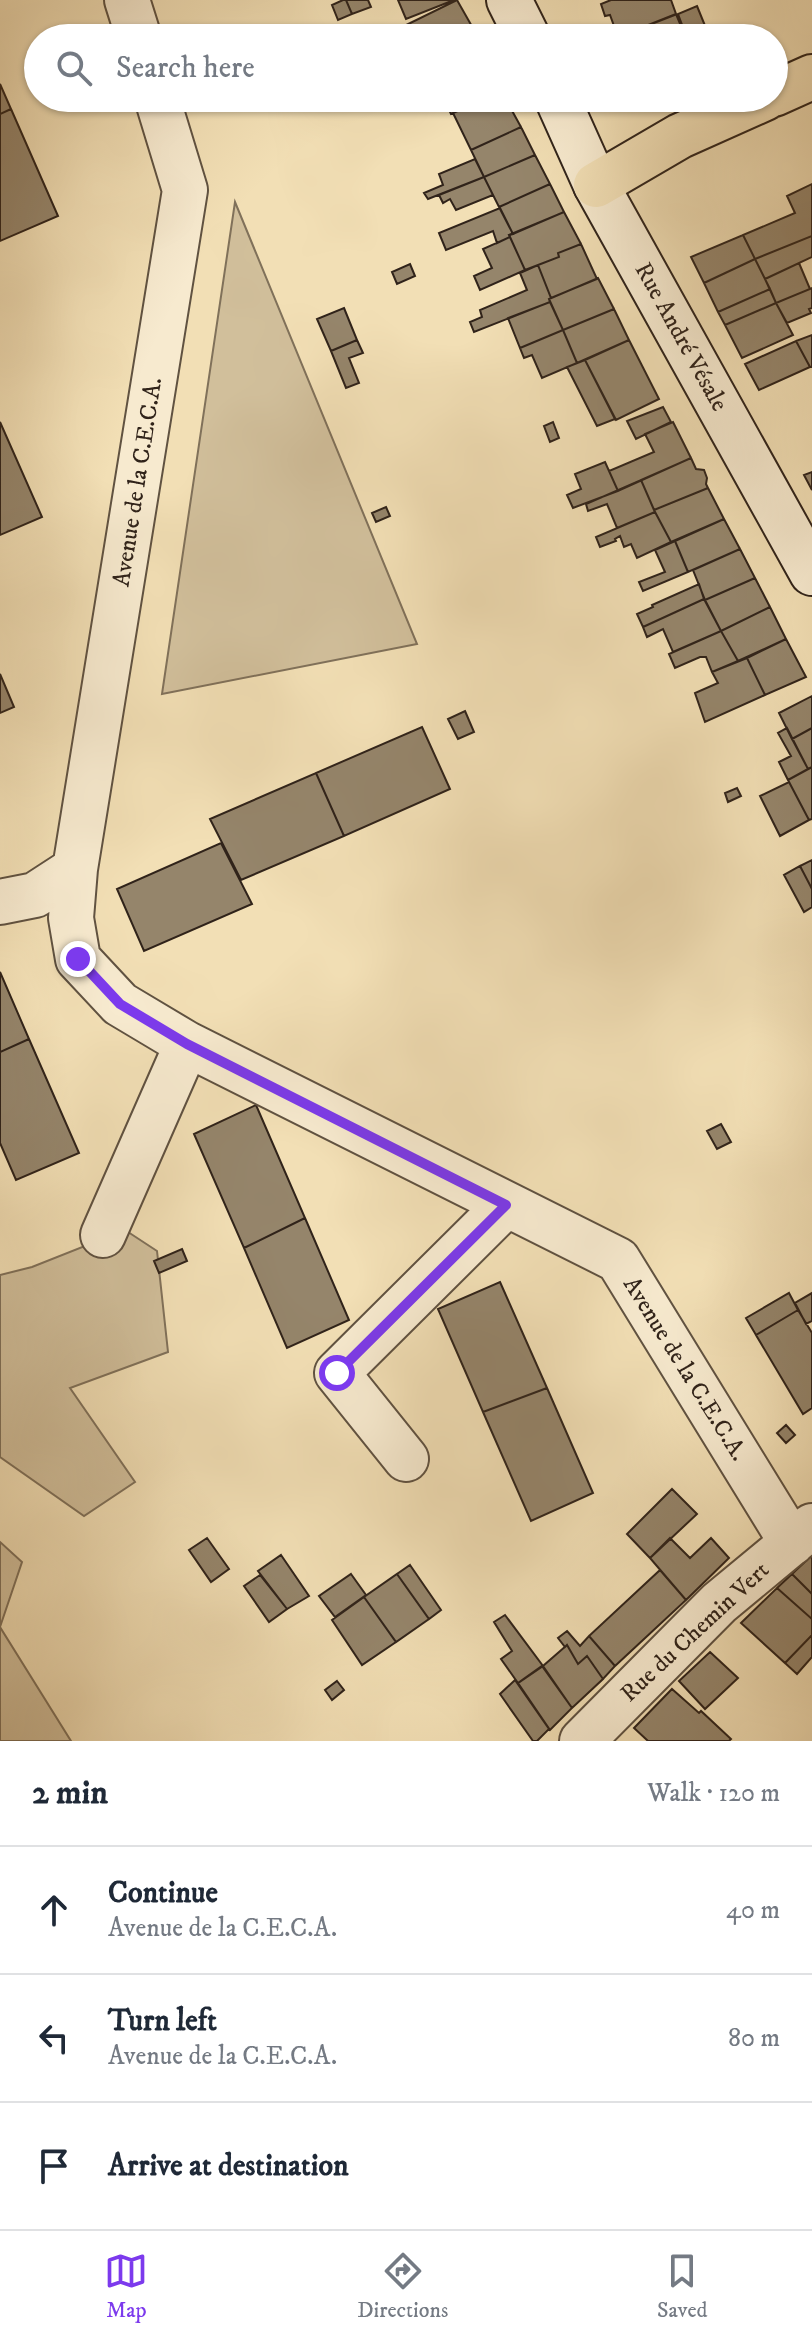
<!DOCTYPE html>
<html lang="en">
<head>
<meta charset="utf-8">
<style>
  :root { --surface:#fff; --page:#f2f2f3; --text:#1f2937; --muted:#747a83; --line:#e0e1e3; --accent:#7c3aed }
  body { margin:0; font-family:"IM FELL DW Pica",serif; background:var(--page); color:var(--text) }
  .stop { position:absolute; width:24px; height:24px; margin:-18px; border:6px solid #7c3aed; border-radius:50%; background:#fff }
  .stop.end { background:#7c3aed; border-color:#fff; box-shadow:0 2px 8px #0008 }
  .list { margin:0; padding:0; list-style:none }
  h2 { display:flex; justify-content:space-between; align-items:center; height:104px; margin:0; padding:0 32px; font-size:34px }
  h2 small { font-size:26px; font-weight:400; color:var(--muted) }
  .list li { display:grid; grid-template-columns:52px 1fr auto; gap:24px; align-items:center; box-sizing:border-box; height:128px; padding:0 32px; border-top:2px solid var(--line) }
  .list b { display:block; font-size:30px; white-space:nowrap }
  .list p { margin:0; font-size:26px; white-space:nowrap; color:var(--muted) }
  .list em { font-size:26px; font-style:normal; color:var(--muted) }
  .icon { flex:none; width:44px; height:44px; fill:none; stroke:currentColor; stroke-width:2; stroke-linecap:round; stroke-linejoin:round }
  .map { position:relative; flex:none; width:812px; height:1741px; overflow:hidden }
  .search { position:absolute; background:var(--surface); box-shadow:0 2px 6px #0004; left:24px; right:24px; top:24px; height:88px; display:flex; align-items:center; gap:20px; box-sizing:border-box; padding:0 28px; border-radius:44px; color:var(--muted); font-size:30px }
  .sheet { height:488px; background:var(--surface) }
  nav { display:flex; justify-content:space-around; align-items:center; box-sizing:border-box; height:112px; border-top:2px solid var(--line); background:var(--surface); font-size:22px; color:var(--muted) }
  nav a { display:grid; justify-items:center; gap:4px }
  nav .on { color:var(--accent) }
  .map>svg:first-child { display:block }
  .green { fill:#d1bf9b; stroke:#80715a; stroke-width:2 }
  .building { fill:#95856b; stroke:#30231a; stroke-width:2 }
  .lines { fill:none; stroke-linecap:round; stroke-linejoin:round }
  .street-casing { stroke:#605241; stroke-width:48 }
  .secondary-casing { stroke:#30231a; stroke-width:48 }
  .highway-casing { stroke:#30231a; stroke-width:48 }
  .street { stroke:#f7eacf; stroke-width:44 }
  .secondary { stroke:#f7eacf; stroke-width:44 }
  .highway { stroke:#f2dfb5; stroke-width:44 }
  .route { stroke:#7c3aed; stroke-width:10 }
  .labels { text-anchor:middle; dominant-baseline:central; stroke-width:6; stroke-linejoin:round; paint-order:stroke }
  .street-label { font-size:24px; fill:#30231a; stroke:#f7eacf }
</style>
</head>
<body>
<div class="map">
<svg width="812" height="1741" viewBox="0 0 812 1741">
  <rect width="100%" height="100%" fill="#f2dfb5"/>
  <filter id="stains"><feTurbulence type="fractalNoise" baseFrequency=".0025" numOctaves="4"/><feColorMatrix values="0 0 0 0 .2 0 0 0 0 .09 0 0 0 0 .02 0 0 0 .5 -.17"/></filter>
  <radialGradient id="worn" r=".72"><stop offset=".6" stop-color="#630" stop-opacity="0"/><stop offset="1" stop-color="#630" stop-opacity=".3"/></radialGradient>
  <path class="green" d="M235 202 417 644 162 694Z
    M125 1230 157 1251 168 1352 70 1388 135 1482 84 1516 0 1457V1275L32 1267Z
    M0 1542 22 1562 0 1627 71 1741H0Z"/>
  <path class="building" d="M343 0H346L352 14 338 20 332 5Z
    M346 0H368L371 7 352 14Z
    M398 0H454L406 19Z
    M457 0 478 37 402 38 398 29Z
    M611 0H671L676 14 618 37 610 15 605 16 601 4Z
    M697 6 710 38H687L678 14Z
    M676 14 686 38 618 37 675 15Z
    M237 29 241 38H227L225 35Z
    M0 84 11 109 0 114Z
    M447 98H488L451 114 444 99Z
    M488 98H505L521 127 471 150 453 113Z
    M11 109 58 216 0 241V114Z
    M521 127 535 155 484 177 471 150Z
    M535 155 550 184 499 207 484 177Z
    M475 159 484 177 428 199 424 193 443 185 439 174Z
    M484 177 493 195 456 210 450 199 443 203 439 195Z
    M550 184 564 212 513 234 499 207Z
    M812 184V236L755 259 743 235 795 213 787 196Z
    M500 208 513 234 509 235 510 237 497 243 493 231 446 250 439 233Z
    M564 212 581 244 558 253 559 257 525 270 509 235Z
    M743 235 755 259 704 283 691 257Z
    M812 236V257L765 279 755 259Z
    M510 237 525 270 480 290 474 276 492 268 483 249Z
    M581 244 597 279 551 298 538 265 559 257 558 253Z
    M755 259 770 289 718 312 704 283Z
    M799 263 810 289 776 303 765 279Z
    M410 264 415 276 397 284 392 272Z
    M538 265 551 298 549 299 550 302 474 332 470 322 482 317 480 310 527 290 520 273Z
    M598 278 614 309 563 330 549 299Z
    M812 288V308L809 309 811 313 787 323 776 303Z
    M770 289 776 303 725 325 718 312Z
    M550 302 563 330 520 348 508 318Z
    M776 303 793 335 742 358 725 325Z
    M344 308 357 340 331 351 317 319Z
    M614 309 629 340 577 363 563 330Z
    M563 330 577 363 542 378 532 355 524 358 520 348Z
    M812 335V367H810L796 341Z
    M357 340 363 353 349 358 359 383 346 388 331 351Z
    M629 340 659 399 616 420 585 360Z
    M796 341 810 367 759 390 745 364Z
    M585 360 615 419 597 426 567 367Z
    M663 407 671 422 636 439 627 421Z
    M0 422 42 517 0 535Z
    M553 422 559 438 550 442 544 426Z
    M673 422 691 458 618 491 609 471 654 452 645 434Z
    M691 458 696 469 704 470 707 478 706 484 708 488 654 510 641 480Z
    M605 462 618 491 573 508 567 495 581 489 575 474Z
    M812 472V490L804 475Z
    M641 480 655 512 617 528 607 504 588 511 586 504Z
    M708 488 724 519 671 542 654 510Z
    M386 507 390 516 376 522 372 513Z
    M655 512 671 542 637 558 631 544 624 547 620 536 615 539 616 541 600 547 596 537Z
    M724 519 740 549 688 572 675 541Z
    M675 541 688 572 643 591 639 582 665 572 655 550Z
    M740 549 755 578 705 600 693 570Z
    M755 578 770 607 721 631 705 600Z
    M699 584 704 599 643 627 637 614 653 607 652 605Z
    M704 599 721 631 673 652 663 629 647 637 643 627Z
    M770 607 786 639 738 661 721 631Z
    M721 631 738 661 712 672 706 657H700L675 668 669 654Z
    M786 639 806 677 765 695 747 658Z
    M747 658 765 695 705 722 695 693 718 683 712 672Z
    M0 674 14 707 0 713Z
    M812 696V728L792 739 779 713Z
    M465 711 474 732 458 739 448 719Z
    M422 727 450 789 344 836 316 773Z
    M787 728 808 769 788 780 779 762 791 756 778 733Z
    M812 728V767L808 769 792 739Z
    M812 767V819L809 820 788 780Z
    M316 773 344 836 241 880 210 819Z
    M789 782 809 820 780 836 760 796Z
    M737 788 741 796 728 802 725 793Z
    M221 843 252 904 144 951 117 889Z
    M812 860V889L800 866Z
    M800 866 812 889V907L804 912 784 875Z
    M0 972 29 1039 0 1052Z
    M29 1039 79 1153 16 1180 0 1143V1052Z
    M256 1105 305 1218 244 1248 194 1134Z
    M721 1124 731 1142 717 1149 707 1131Z
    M305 1218 349 1320 287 1348 244 1248Z
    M182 1249 187 1261 159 1273 154 1261Z
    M500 1282 547 1388 483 1412 438 1309Z
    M789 1293 798 1310 756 1335 746 1318Z
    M812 1293V1321L806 1324 795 1303Z
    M798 1310 812 1333V1408L803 1414 756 1335Z
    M547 1388 593 1493 531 1521 483 1412Z
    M786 1425 795 1435 786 1443 777 1433Z
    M672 1489 697 1514 650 1558 627 1534Z
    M207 1538 229 1569 211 1582 189 1550Z
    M670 1538 690 1558 711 1538 729 1558 686 1600 650 1558Z
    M281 1555 309 1596 287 1609 258 1571Z
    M812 1555V1594L792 1574Z
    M410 1565 441 1610 429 1619 397 1574Z
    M660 1570 686 1600 615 1666 589 1636Z
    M351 1574 366 1595 335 1617 319 1596Z
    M397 1574 429 1619 396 1642 364 1597Z
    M792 1574 812 1594V1619L777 1588Z
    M260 1575 287 1609 269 1622 244 1586Z
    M777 1588 812 1619V1635L785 1663 741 1623Z
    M364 1597 396 1642 362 1665 332 1620Z
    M505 1615 543 1666 518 1683 501 1659 512 1651 494 1622Z
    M567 1631 580 1646 589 1636 615 1666 603 1679 587 1656 578 1664 567 1645 565 1647 558 1638Z
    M812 1635V1657L797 1674 785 1663Z
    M567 1645 578 1664 587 1656 603 1679 572 1708 543 1666Z
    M710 1652 738 1678 705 1709 679 1681Z
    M542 1666 572 1708 550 1730 518 1683Z
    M515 1680 549 1729 537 1741H533L500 1694Z
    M337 1681 344 1690 332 1700 325 1690Z
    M672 1689 699 1713 701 1711 731 1739 729 1741H648L634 1728Z"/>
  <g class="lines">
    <defs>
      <path id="street" d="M127 0 139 38
        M157 98 185 190 75 869 71 918 78 959 120 1004 187 1044 618 1260 792 1543
        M0 902 35 895 75 869
        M103 1235 187 1044
        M406 1459 337 1373 506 1205
        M582 1741 719 1603 812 1526"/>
      <path id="secondary" d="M509 0 528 38
        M557 98 596 185 812 573"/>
      <path id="highway" d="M774 94 812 77
        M596 185 680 136 765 98"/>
    </defs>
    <use href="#street" class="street-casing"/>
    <use href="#secondary" class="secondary-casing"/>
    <use href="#highway" class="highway-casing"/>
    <use href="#street" class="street"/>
    <use href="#secondary" class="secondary"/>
    <use href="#highway" class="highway"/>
  </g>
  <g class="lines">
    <path class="route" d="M78 959 120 1004 187 1044 506 1205 337 1373"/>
  </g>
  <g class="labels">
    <g class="street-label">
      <text transform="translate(681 337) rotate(61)">Rue André Vésale</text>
      <text transform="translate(138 482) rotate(-81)">Avenue de la C.E.C.A.</text>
      <text transform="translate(685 1369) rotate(58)">Avenue de la C.E.C.A.</text>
      <text transform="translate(695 1632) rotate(-43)">Rue du Chemin Vert</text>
    </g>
  </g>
  <rect width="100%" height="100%" filter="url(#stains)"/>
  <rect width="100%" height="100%" fill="url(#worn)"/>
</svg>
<div class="stop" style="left:337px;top:1373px"></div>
<div class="stop end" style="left:78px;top:959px"></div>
<div class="search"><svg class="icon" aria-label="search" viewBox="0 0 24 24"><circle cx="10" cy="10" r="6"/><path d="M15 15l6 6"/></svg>Search here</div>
</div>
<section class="sheet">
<h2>2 min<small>Walk · 120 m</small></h2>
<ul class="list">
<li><svg class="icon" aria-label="ahead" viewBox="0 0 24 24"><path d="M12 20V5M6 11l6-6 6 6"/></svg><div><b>Continue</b><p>Avenue de la C.E.C.A.</p></div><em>40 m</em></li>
<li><svg class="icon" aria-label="left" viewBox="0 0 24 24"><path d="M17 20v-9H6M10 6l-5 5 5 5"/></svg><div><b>Turn left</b><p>Avenue de la C.E.C.A.</p></div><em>80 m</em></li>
<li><svg class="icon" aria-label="arrive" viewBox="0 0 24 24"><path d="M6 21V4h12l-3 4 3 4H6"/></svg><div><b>Arrive at destination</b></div></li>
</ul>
</section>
<nav>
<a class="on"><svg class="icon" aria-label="map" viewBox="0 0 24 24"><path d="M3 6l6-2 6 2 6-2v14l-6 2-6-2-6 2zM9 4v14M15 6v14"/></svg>Map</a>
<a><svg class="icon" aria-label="directions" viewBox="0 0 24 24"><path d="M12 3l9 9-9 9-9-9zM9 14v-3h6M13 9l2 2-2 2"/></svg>Directions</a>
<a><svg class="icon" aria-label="saved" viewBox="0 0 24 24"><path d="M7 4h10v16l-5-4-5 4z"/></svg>Saved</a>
</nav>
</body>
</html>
